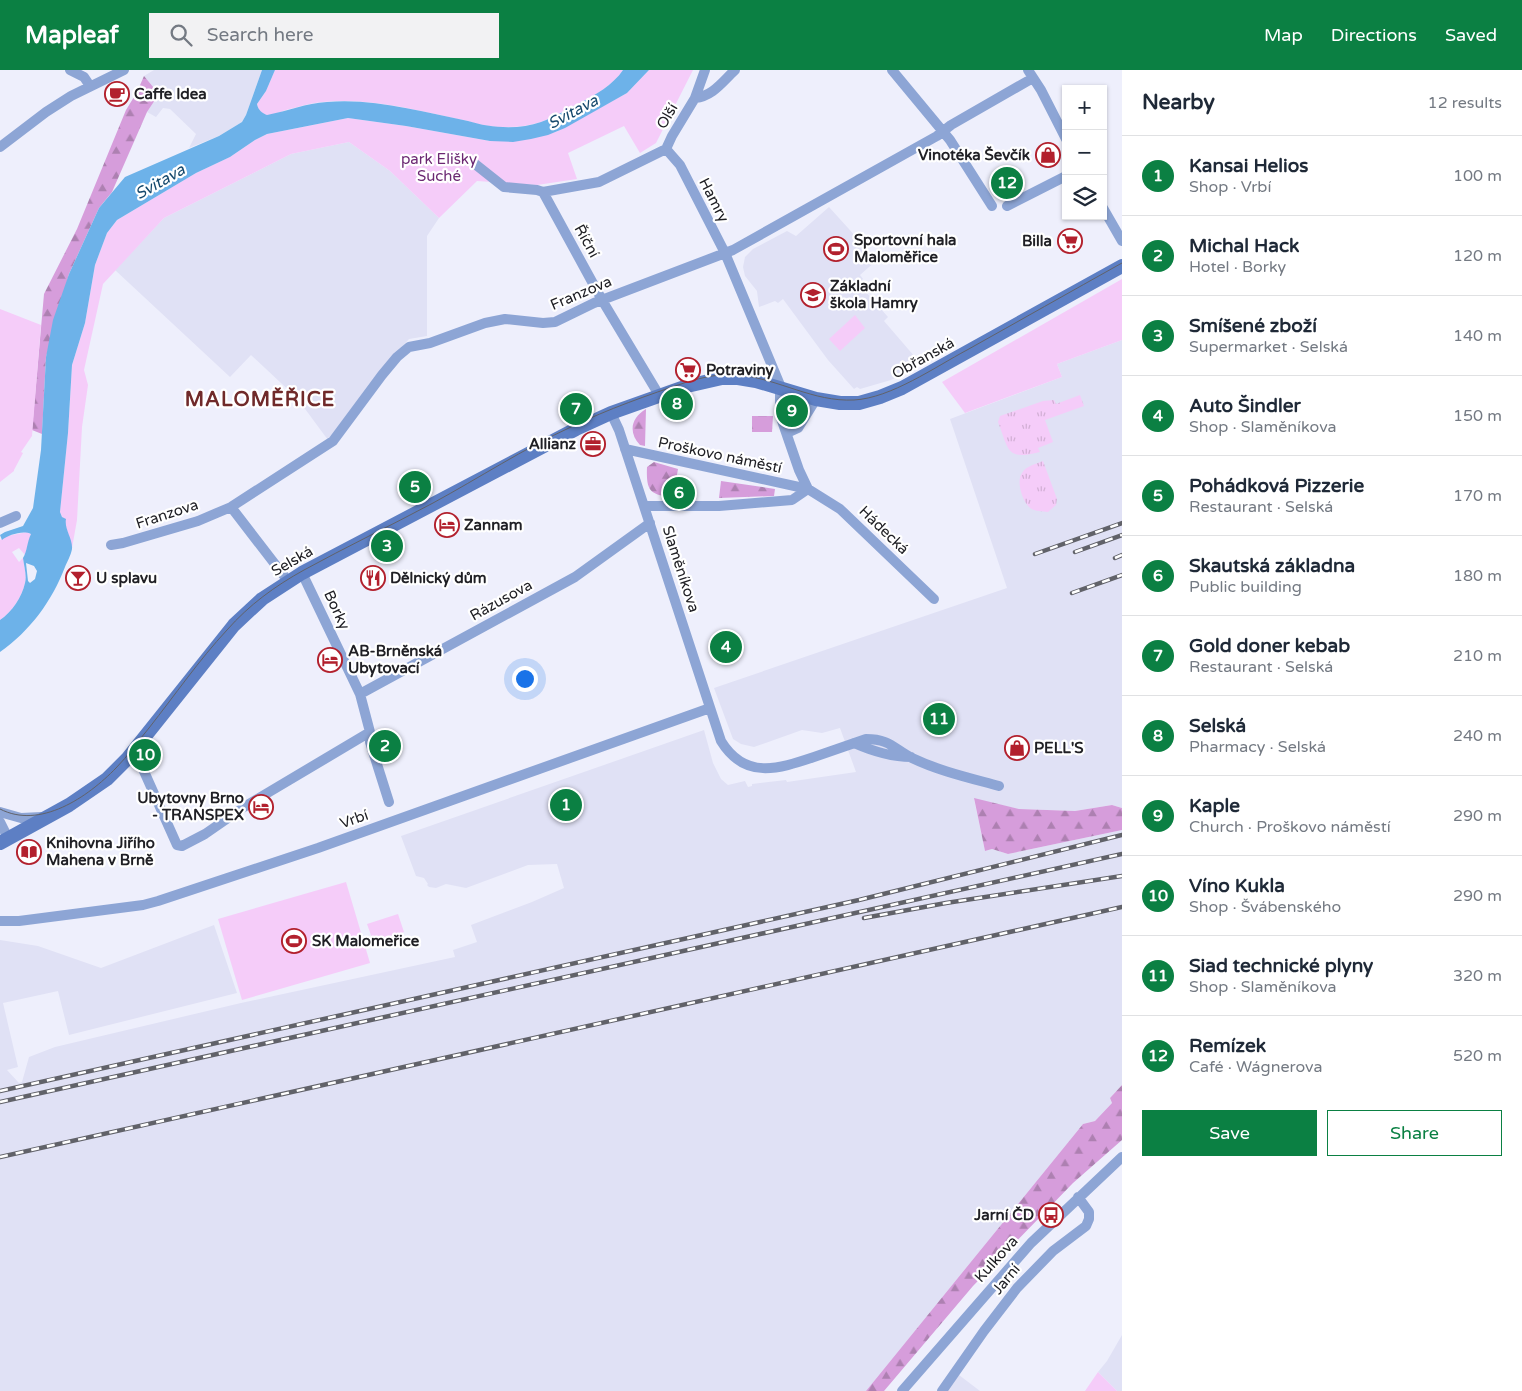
<!DOCTYPE html>
<html lang="en">
<head>
<meta charset="utf-8">
<style>
  :root { --surface:#fff; --page:#f2f2f3; --text:#1f2937; --muted:#747a83; --line:#e0e1e3; --accent:#0b8043 }
  body { margin:0; font-family:"Varela Round",sans-serif; background:var(--page); color:var(--text) }
  .controls { position:absolute; right:15px; top:15px; display:grid; overflow:hidden; border-radius:0px; box-shadow:0 1px 4px #0004 }
  .controls button { width:45px; height:45px; display:grid; place-items:center; padding:0; border:0; border-bottom:1px solid var(--line); background:var(--surface); color:var(--text); font:25px sans-serif }
  .you { position:absolute; left:524px; top:608px; width:18px; height:18px; margin:-12px; border:4px solid #fff; border-radius:50%; background:#1a73e8; box-shadow:0 0 0 8px #1a73e833 }
  .badge { display:grid; place-items:center; width:32px; height:32px; border-radius:50%; background:var(--accent); color:#fff; font-size:16px; font-weight:700 }
  .pin { position:absolute; translate:-50% -50%; border:2px solid #fff; box-shadow:0 1px 5px #0006 }
  .list { margin:0; padding:0; list-style:none }
  h2 { display:flex; justify-content:space-between; align-items:center; height:65px; margin:0; padding:0 20px; font-size:21px }
  h2 small { font-size:16px; font-weight:400; color:var(--muted) }
  .list li { display:grid; grid-template-columns:32px 1fr auto; gap:15px; align-items:center; box-sizing:border-box; height:80px; padding:0 20px; border-top:1px solid var(--line) }
  .list b { display:block; font-size:19px; white-space:nowrap }
  .list p { margin:0; font-size:16px; white-space:nowrap; color:var(--muted) }
  .list em { font-size:16px; font-style:normal; color:var(--muted) }
  .actions { display:flex; gap:10px; padding:15px 20px }
  .actions a { flex:1; padding:11px 0; border:1px solid var(--accent); border-radius:0px; text-align:center; font-size:18px; color:var(--accent) }
  .actions .main { background:var(--accent); color:#fff }
  .icon { flex:none; width:28px; height:28px; fill:none; stroke:currentColor; stroke-width:2; stroke-linecap:round; stroke-linejoin:round }
  .map { position:relative; flex:none; width:1122px; height:1321px; overflow:hidden }
  header { display:flex; align-items:center; gap:30px; box-sizing:border-box; height:70px; padding:0 25px; background:var(--accent); color:#fff }
  header strong { font-size:24px }
  nav { display:flex; gap:28px; margin-inline-start:auto; font-size:18px }
  .search { width:350px; height:45px; background:var(--page); display:flex; align-items:center; gap:12px; box-sizing:border-box; padding:0 18px; border-radius:0px; color:var(--muted); font-size:19px }
  main { display:flex }
  aside { flex:1; background:var(--surface) }
  .map>svg:first-child { display:block }
  .built { fill:#e0e1f5 }
  .grass { fill:url(#grass-tufts) }
  .forest { fill:url(#forest-firs) }
  .green { fill:#f5ccf9 }
  .water { fill:#6db2e9; fill-rule:evenodd }
  .lines { fill:none; stroke-linecap:round; stroke-linejoin:round }
  .street { stroke:#8da5d5; stroke-width:10 }
  .secondary { stroke:#5d7fc4; stroke-width:14 }
  .tram { stroke:#616269; stroke-width:1 }
  .rail-casing { stroke:#616269; stroke-width:4.5 }
  .rail { stroke:#fff; stroke-width:2.5; stroke-dasharray:8; stroke-linecap:butt }
  .labels { text-anchor:middle; dominant-baseline:central; stroke-width:4.5; stroke-linejoin:round; paint-order:stroke }
  .poi-label { font-size:15px; font-weight:bold; fill:#202025; stroke:#fff; text-anchor:start }
  .street-label { font-size:15px; fill:#202025; stroke:#fff }
  .park-label { font-size:15px; fill:#6b2872; stroke:#fff }
  .water-label { font-size:16px; font-style:italic; fill:#14486c; stroke:#fff }
  .district-label { font-size:20px; font-weight:bold; letter-spacing:1px; fill:#702a2a; stroke:#fff }
</style>
</head>
<body>
<header>
<strong>Mapleaf</strong>
<div class="search"><svg class="icon" aria-label="search" viewBox="0 0 24 24"><circle cx="10" cy="10" r="6"/><path d="M15 15l6 6"/></svg>Search here</div>
<nav><a>Map</a><a>Directions</a><a>Saved</a></nav>
</header>
<main>
<div class="map">
<svg width="1122" height="1321" viewBox="0 0 1122 1321">
  <defs>
    <pattern id="grass-tufts" width="24" height="20" patternUnits="userSpaceOnUse" patternTransform="scale(1.25)"><rect width="24" height="20" fill="#f5ccf9"/><path d="M3 7l-1-3M5 7V3M7 7l1-3M15 17l-1-3M17 17v-4M19 17l1-3" fill="none" stroke="#d2afd5"/></pattern>
    <pattern id="forest-firs" width="22" height="20" patternUnits="userSpaceOnUse" patternTransform="scale(1.25)"><rect width="22" height="20" fill="#d69ddb"/><path d="M5 1l3.5 6h-7zM16 11l3.5 6h-7z" fill="#ad80b1"/></pattern>
  </defs>
  <rect width="100%" height="100%" fill="#eeeffc"/>
  <path class="built" d="M154 0H262L246 45 242 52 219 66 189 78 196 64 170 39 163 38 156 47 147 42 159 24 144 6Z
    M349 72 390 101 439 148 427 166V266L409 269 369 314 328 370 297 328 251 285 230 307 115 200 164 148 291 84Z
    M829 137 877 190 860 205 863 209 858 213 888 247 884 251 921 294 891 310 860 319 857 317 854 319 828 290 783 229 778 233 775 231 759 237 757 221 745 206 743 197 745 187 753 179 787 161 796 166Z
    M1122 270V738L1112 735 1075 741 1019 739 974 729 985 781 992 779 1008 784 1122 760V1015L1110 1028 1112 1033 1095 1051 1083 1054 866 1321H0V870L38 876 101 898 214 855 237 923 69 965 58 921 3 933 18 997 7 1000 19 1013 22 1012 29 987 55 977 241 933 455 887 453 880 477 872 471 855 532 832 564 818 557 794 528 795 466 818 446 814 436 818 429 817 427 815 428 814 424 808 416 806 401 766 404 765 704 660 713 693 721 709 728 715 745 711 748 717 752 716V714L786 710 787 712 856 702 840 658 822 663 802 660 754 677 741 674 733 669 714 618 1007 518 950 349 1062 307 1057 294Z
    M1122 1265V1321H1117L1098 1302 1107 1291Z
    M959 1305 980 1321H947Z"/>
  <path class="grass" d="M1080 325 1084 336 1045 350 1053 372 1038 378 1040 382C1006 391 1009 380 998 352L1000 346 1043 331 1054 330 1056 334Z
    M1043 391 1057 429 1056 435 1048 442C1042 441 1034 442 1029 437 1022 430 1016 411 1022 403 1026 396 1036 394 1043 391Z"/>
  <path class="forest" d="M144 6 159 24 147 42 112 122 99 138 69 204 46 287 42 364 32 360 44 224 77 159 126 40 137 22Z
    M646 339 645 376 640 375C628 362 631 348 646 339Z
    M752 346H773L772 362H752Z
    M654 392 678 399 673 427C650 425 646 421 647 397Z
    M721 411 775 419 774 426 719 428Z
    M974 728 1019 739 1075 741 1112 735 1122 738V760L1008 784 992 779 985 781Z
    M1122 1015V1070L1073 1113 973 1216 884 1321H866L1083 1054 1095 1051 1112 1033 1110 1028Z"/>
  <path class="green" d="M275 0H623C613 15 595 25 580 33 567 39 555 47 541 52 520 59 489 59 468 51 422 42 371 27 323 32 310 33 298 37 286 40 280 42 273 45 267 45 261 44 258 39 257 34L266 21Z
    M649 0H693L656 73 640 83 624 56 568 83 577 109 537 115 477 111 439 148 390 101 349 72 291 84 164 148 103 214 84 300 88 315 82 357 77 450 72 478 65 453 60 442 68 363 72 295 85 253 95 195 107 163 117 150 196 103 230 87 255 70 267 64 348 48 406 56 490 71 556 62 627 23Z
    M1122 209V270L1057 294 1062 307 965 343 942 312Z
    M0 239 41 255 32 366 21 382 23 383 14 400V401L0 412Z
    M855 245 865 258 840 281 829 269Z
    M27 462 31 464 25 485 19 478 12 482 19 492 23 488C24 496 27 506 25 513 22 527 12 542 0 550V470L7 466Z
    M346 812 370 893 242 930 218 849Z
    M398 844 404 862 373 871 367 854Z
    M1098 1302 1117 1321H1085Z"/>
  <path class="water" d="M262 0H275L266 21 257 34C258 40 262 43 267 45 288 41 306 33 327 32 375 28 422 42 468 51 490 58 519 60 541 52 555 47 567 39 580 33 595 25 613 15 623 0H649L627 23 565 58 548 65 531 69 513 72 490 71 406 56 348 48 267 64 255 70 230 87 196 103 117 150 107 163 95 195 85 253 72 295 68 363 60 442 62 447 66 449C64 459 73 469 72 479 71 485 67 492 65 497 52 531 30 561 0 582V550C12 542 22 527 25 513 27 506 24 496 23 488 27 482 27 472 31 464 23 460 8 465 2 470L0 465 5 462 23 456 33 438 41 380 46 287 53 250 69 204 99 138 125 107 219 66 242 52 246 45ZM26 493 34 496 37 501 35 509 30 513 28 511Z"/>
  <g class="lines">
    <path class="street" d="M70 0 84 7 90 16
      M892 0 950 70 992 136
      M1028 0 1041 20 1066 69
      M695 28C713 26 722 12 735 0
      M0 77 46 42 71 26 124 0
      M666 79 680 95 725 183 780 315V345L799 400 808 419
      M666 79 672 66 695 28 705 0
      M475 94 504 117 537 120 543 122 602 230 659 325
      M543 122 599 112 666 79
      M1007 136 1066 106
      M1103 138 1122 171
      M611 343 619 360 721 671C745 710 778 699 814 687 831 681 849 675 866 669 890 669 894 679 912 688 939 701 970 708 999 716
      M787 363 798 358 816 329
      M625 379 808 419 840 439 934 529
      M644 436H719L792 430 808 419
      M231 437 288 511
      M0 453 16 446
      M111 475 123 473 198 451 231 437 333 371 382 305 397 287 409 277 430 273 485 253 505 249 543 253 555 252 594 233 733 180 937 66 951 55 1033 8
      M302 503 360 624 370 662V672L389 732
      M360 624 575 507 650 453
      M854 673C872 681 891 687 911 687
      M134 679 177 775 182 776 205 764 244 737 370 662
      M0 742 21 748 42 747
      M0 752 8 768
      M0 851H19L143 835 158 831 318 778 710 638
      M902 1321 1031 1173 1122 1087
      M942 1321 984 1261 1017 1218 1053 1181 1086 1156 1089 1149V1142L1078 1127"/>
    <path class="secondary" d="M0 773 69 735 107 709 127 689 234 555 262 529 302 503 576 359 611 343 687 316 722 308H738L756 311 816 329 840 333H859L880 327 902 318 1122 196"/>
    <path class="tram" d="M0 739C40 760 88 727 116 698 128 686 138 671 149 658 175 625 199 590 227 560 249 535 275 516 304 500 346 477 390 456 433 433 479 408 523 379 571 357 608 339 648 325 687 312 704 307 722 303 739 305 779 309 813 332 854 330 891 328 935 297 967 280 1019 251 1070 222 1122 193"/>
    <defs>
      <path id="rail" d="M1075 482 1122 465
        M1035 484 1122 453
        M1115 488 1122 485
        M1072 523 1122 505
        M864 848 946 833 1122 806
        M0 1021 859 830 1122 765
        M0 1032 1122 784
        M0 1087 1122 837"/>
    </defs>
    <use href="#rail" class="rail-casing"/>
    <use href="#rail" class="rail"/>
  </g>
  <defs>
    <symbol id="cafe-ring" viewBox="-11 -11 22 22"><circle r="9.5" fill="#fff" stroke="#b2202d" stroke-width="1.5"/><path d="M-5.5-4.5H6V0H3Q3 3.5 0 3.5H-2.5Q-5.5 3.5-5.5 0ZM3-3.2v2h1.7v-2ZM-6 4.5H4V6H-6Z" fill="#b2202d"/></symbol>
    <symbol id="shop-ring" viewBox="-11 -11 22 22"><circle r="9.5" fill="#fff" stroke="#b2202d" stroke-width="1.5"/><path d="M-5-2.5h2.3a2.7 3.5 0 0 1 5.4 0H5L5.5 6h-11ZM-1.5-2.5h3a1.5 2.3 0 0 0-3 0Z" fill="#b2202d"/></symbol>
    <symbol id="supermarket-ring" viewBox="-11 -11 22 22"><circle r="9.5" fill="#fff" stroke="#b2202d" stroke-width="1.5"/><path d="M-6-5.5h2.5l.6 2H6L4.5 2H-2.5L-4.4-4H-6ZM-1.5 3.2a1.3 1.3 0 1 0 .1 0ZM3 3.2a1.3 1.3 0 1 0 .1 0Z" fill="#b2202d"/></symbol>
    <symbol id="stadium-ring" viewBox="-11 -11 22 22"><circle r="9.5" fill="#fff" stroke="#b2202d" stroke-width="1.5"/><path d="M0-5a6.5 5 0 1 0 0 10a6.5 5 0 1 0 0-10ZM-3.5-1.8h7v3.6h-7Z" fill="#b2202d"/></symbol>
    <symbol id="school-ring" viewBox="-11 -11 22 22"><circle r="9.5" fill="#fff" stroke="#b2202d" stroke-width="1.5"/><path d="M0-5L7-2L0 1L-7-2ZM-4 1L0 2.5L4 1V4Q0 6-4 4Z" fill="#b2202d"/></symbol>
    <symbol id="office-ring" viewBox="-11 -11 22 22"><circle r="9.5" fill="#fff" stroke="#b2202d" stroke-width="1.5"/><path d="M-6-3h4V-5.5h4V-3h4V5H-6ZM-1-4.5V-3h2v-1.5ZM-6 0V1H6V0Z" fill="#b2202d"/></symbol>
    <symbol id="hotel-ring" viewBox="-11 -11 22 22"><circle r="9.5" fill="#fff" stroke="#b2202d" stroke-width="1.5"/><path d="M-6-4.5h1.5V1H6V5H4.5V3h-9V5H-6ZM-4 0a1.8 1.8 0 1 1 3.6 0ZM.5 0V-2.5h3Q6-2.5 6 0Z" fill="#b2202d"/></symbol>
    <symbol id="bar-ring" viewBox="-11 -11 22 22"><circle r="9.5" fill="#fff" stroke="#b2202d" stroke-width="1.5"/><path d="M-6-5H6L.8 .8V4.5H3.5V6h-7V4.5H-.8V.8Z" fill="#b2202d"/></symbol>
    <symbol id="restaurant-ring" viewBox="-11 -11 22 22"><circle r="9.5" fill="#fff" stroke="#b2202d" stroke-width="1.5"/><path d="M-5-6h1v4h1v-4h1v4h1v-4h1v5L-1.5 .5V6h-2V.5L-5-1ZM5-6V6H3V1.5H1.5Q1.5-4 5-6Z" fill="#b2202d"/></symbol>
    <symbol id="library-ring" viewBox="-11 -11 22 22"><circle r="9.5" fill="#fff" stroke="#b2202d" stroke-width="1.5"/><path d="M-6-4Q-3-5.5-.7-3.5V5Q-3 3-6 4ZM6-4Q3-5.5 .7-3.5V5Q3 3 6 4Z" fill="#b2202d"/></symbol>
    <symbol id="bus-ring" viewBox="-11 -11 22 22"><circle r="9.5" fill="#fff" stroke="#b2202d" stroke-width="1.5"/><path d="M-5-6H5V4H4V6H2V4H-2V6H-4V4H-5ZM-3.5-4V0h7V-4ZM-3.5 1.2v1.5H-2V1.2ZM2 1.2v1.5H3.5V1.2Z" fill="#b2202d"/></symbol>
  </defs>
  <g fill-rule="evenodd">
    <use href="#cafe-ring" x="103" y="10" width="28" height="28"/>
    <use href="#shop-ring" x="1034" y="71" width="28" height="28"/>
    <use href="#supermarket-ring" x="1056" y="157" width="28" height="28"/>
    <use href="#stadium-ring" x="822" y="165" width="28" height="28"/>
    <use href="#school-ring" x="799" y="211" width="28" height="28"/>
    <use href="#supermarket-ring" x="674" y="286" width="28" height="28"/>
    <use href="#office-ring" x="579" y="360" width="28" height="28"/>
    <use href="#hotel-ring" x="433" y="441" width="28" height="28"/>
    <use href="#bar-ring" x="64" y="494" width="28" height="28"/>
    <use href="#restaurant-ring" x="359" y="494" width="28" height="28"/>
    <use href="#hotel-ring" x="316" y="576" width="28" height="28"/>
    <use href="#shop-ring" x="1003" y="664" width="28" height="28"/>
    <use href="#hotel-ring" x="247" y="723" width="28" height="28"/>
    <use href="#library-ring" x="15" y="768" width="28" height="28"/>
    <use href="#stadium-ring" x="280" y="857" width="28" height="28"/>
    <use href="#bus-ring" x="1037" y="1131" width="28" height="28"/>
  </g>
  <g class="labels">
    <g class="poi-label">
      <text x="134" y="24">Caffe Idea</text>
      <text x="1030" y="85" text-anchor="end">Vinotéka Ševčík</text>
      <text x="854" y="170">Sportovní hala<tspan x="854" dy="17">Maloměřice</tspan></text>
      <text x="1052" y="171" text-anchor="end">Billa</text>
      <text x="830" y="216">Základní<tspan x="830" dy="17">škola Hamry</tspan></text>
      <text x="706" y="300">Potraviny</text>
      <text x="576" y="374" text-anchor="end">Allianz</text>
      <text x="464" y="455">Zannam</text>
      <text x="96" y="508">U splavu</text>
      <text x="390" y="508">Dělnický dům</text>
      <text x="348" y="581">AB-Brněnská<tspan x="348" dy="17">Ubytovací</tspan></text>
      <text x="1034" y="678">PELL'S</text>
      <text x="244" y="728" text-anchor="end">Ubytovny Brno<tspan x="244" dy="17">- TRANSPEX</tspan></text>
      <text x="46" y="773">Knihovna Jiřího<tspan x="46" dy="17">Mahena v Brně</tspan></text>
      <text x="312" y="871">SK Malomeřice</text>
      <text x="1034" y="1145" text-anchor="end">Jarní ČD</text>
    </g>
    <g class="street-label">
      <text transform="translate(667 46) rotate(-60)">Olší</text>
      <text transform="translate(714 130) rotate(63)">Hamry</text>
      <text transform="translate(587 171) rotate(61)">Říční</text>
      <text transform="translate(581 223) rotate(-23)">Franzova</text>
      <text transform="translate(923 288) rotate(-29)">Obřanská</text>
      <text transform="translate(720 385) rotate(12)">Proškovo náměstí</text>
      <text transform="translate(167 444) rotate(-18)">Franzova</text>
      <text transform="translate(884 460) rotate(44)">Hádecká</text>
      <text transform="translate(292 491) rotate(-30)">Selská</text>
      <text transform="translate(681 499) rotate(72)">Slaměníkova</text>
      <text transform="translate(501 530) rotate(-29)">Rázusova</text>
      <text transform="translate(337 540) rotate(65)">Borky</text>
      <text transform="translate(354 749) rotate(-19)">Vrbí</text>
      <text transform="translate(996 1189) rotate(-48)">Kulkova</text>
      <text transform="translate(1006 1209) rotate(-50)">Jarní</text>
    </g>
    <g class="park-label">
      <text x="439" y="89">park Elišky<tspan x="439" dy="17">Suché</tspan></text>
    </g>
    <g class="water-label">
      <text transform="translate(573 42) rotate(-28)">Svitava</text>
      <text transform="translate(160 112) rotate(-30)">Svitava</text>
    </g>
    <g class="district-label">
      <text x="260" y="330">MALOMĚŘICE</text>
    </g>
  </g>
</svg>
<div class="controls">
<button>+</button>
<button>−</button>
<button><svg class="icon" aria-label="layers" viewBox="0 0 24 24"><path d="M12 4l9 5-9 5-9-5zM3 14l9 5 9-5"/></svg></button>
</div>
<div class="you"></div>
<div class="pin badge" style="left:566px;top:735px">1</div>
<div class="pin badge" style="left:385px;top:676px">2</div>
<div class="pin badge" style="left:387px;top:476px">3</div>
<div class="pin badge" style="left:726px;top:577px">4</div>
<div class="pin badge" style="left:415px;top:417px">5</div>
<div class="pin badge" style="left:679px;top:423px">6</div>
<div class="pin badge" style="left:576px;top:339px">7</div>
<div class="pin badge" style="left:677px;top:334px">8</div>
<div class="pin badge" style="left:792px;top:341px">9</div>
<div class="pin badge" style="left:145px;top:685px">10</div>
<div class="pin badge" style="left:939px;top:649px">11</div>
<div class="pin badge" style="left:1007px;top:113px">12</div>
</div>
<aside>
<h2>Nearby<small>12 results</small></h2>
<ul class="list">
<li><span class="badge">1</span><div><b>Kansai Helios</b><p>Shop · Vrbí</p></div><em>100 m</em></li>
<li><span class="badge">2</span><div><b>Michal Hack</b><p>Hotel · Borky</p></div><em>120 m</em></li>
<li><span class="badge">3</span><div><b>Smíšené zboží</b><p>Supermarket · Selská</p></div><em>140 m</em></li>
<li><span class="badge">4</span><div><b>Auto Šindler</b><p>Shop · Slaměníkova</p></div><em>150 m</em></li>
<li><span class="badge">5</span><div><b>Pohádková Pizzerie</b><p>Restaurant · Selská</p></div><em>170 m</em></li>
<li><span class="badge">6</span><div><b>Skautská základna</b><p>Public building</p></div><em>180 m</em></li>
<li><span class="badge">7</span><div><b>Gold doner kebab</b><p>Restaurant · Selská</p></div><em>210 m</em></li>
<li><span class="badge">8</span><div><b>Selská</b><p>Pharmacy · Selská</p></div><em>240 m</em></li>
<li><span class="badge">9</span><div><b>Kaple</b><p>Church · Proškovo náměstí</p></div><em>290 m</em></li>
<li><span class="badge">10</span><div><b>Víno Kukla</b><p>Shop · Švábenského</p></div><em>290 m</em></li>
<li><span class="badge">11</span><div><b>Siad technické plyny</b><p>Shop · Slaměníkova</p></div><em>320 m</em></li>
<li><span class="badge">12</span><div><b>Remízek</b><p>Café · Wágnerova</p></div><em>520 m</em></li>
</ul>
<div class="actions"><a class="main">Save</a><a>Share</a></div>
</aside>
</main>
</body>
</html>
